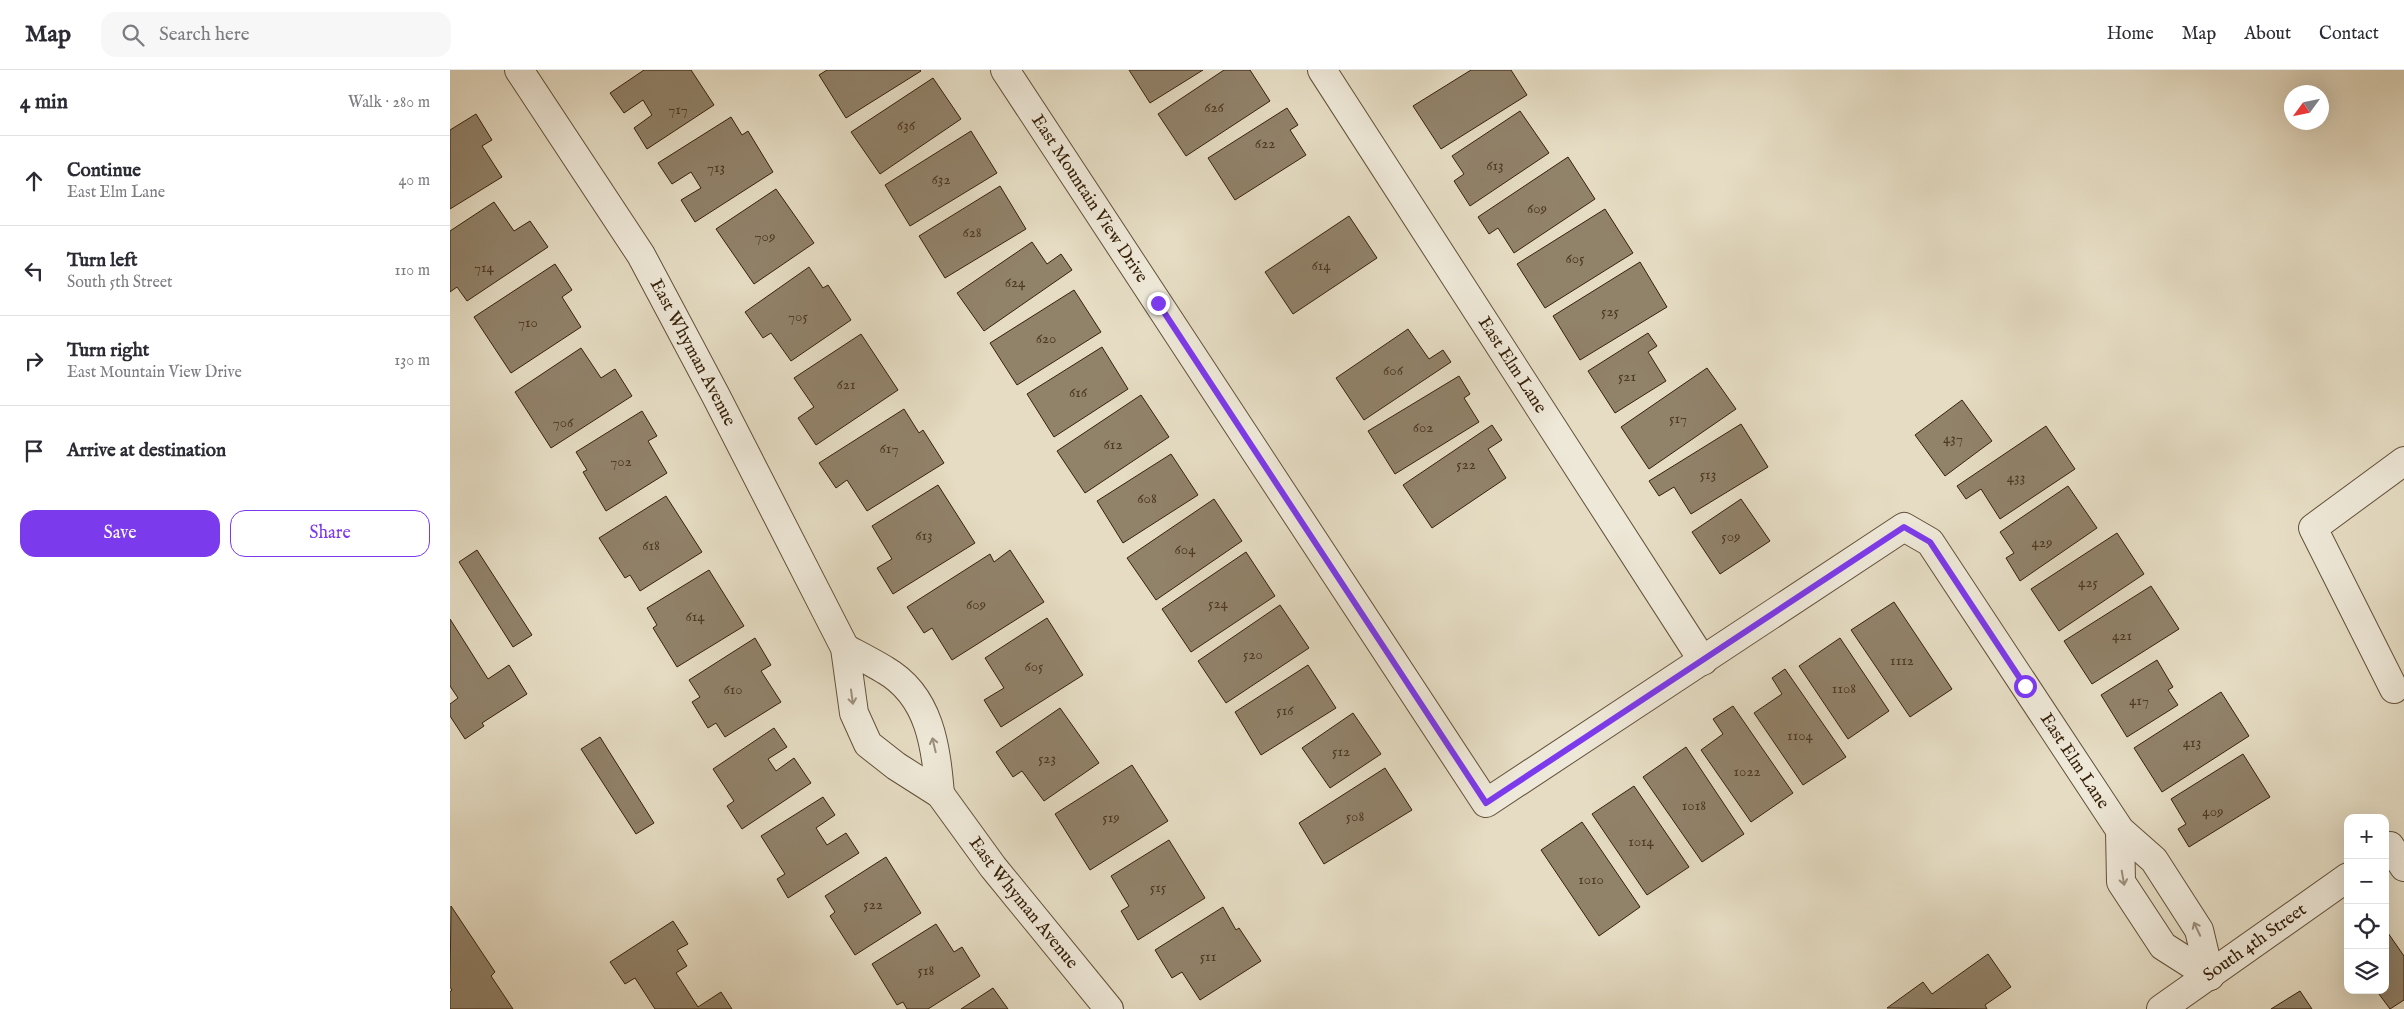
<!DOCTYPE html>
<html lang="en">
<head>
<meta charset="utf-8">
<style>
  :root { --surface:#fff; --page:#f7f7f7; --text:#2b2b33; --muted:#7c7c81; --line:#e1e1e2; --accent:#7c3aed }
  body { margin:0; font-family:"IM FELL English",serif; background:var(--page); color:var(--text) }
  .controls { position:absolute; right:15px; bottom:15px; display:grid; overflow:hidden; border-radius:10px; box-shadow:0 5px 20px #0002 }
  .controls button { width:45px; height:45px; display:grid; place-items:center; padding:0; border:0; border-bottom:1px solid var(--line); background:var(--surface); color:var(--text); font:25px sans-serif }
  .compass { position:absolute; left:1834px; top:15px; width:45px; height:45px; border-radius:50%; background:var(--surface); box-shadow:0 5px 20px #0002; rotate:237deg }
  .stop { position:absolute; width:15px; height:15px; margin:-11px; border:4px solid #7c3aed; border-radius:50%; background:#fff }
  .stop.end { background:#7c3aed; border-color:#fff; box-shadow:0 1px 5px #0008 }
  .list { margin:0; padding:0; list-style:none }
  h2 { display:flex; justify-content:space-between; align-items:center; height:65px; margin:0; padding:0 20px; font-size:21px }
  h2 small { font-size:16px; font-weight:400; color:var(--muted) }
  .list li { display:grid; grid-template-columns:32px 1fr auto; gap:15px; align-items:center; box-sizing:border-box; height:90px; padding:0 20px; border-top:1px solid var(--line) }
  .list b { display:block; font-size:19px; white-space:nowrap }
  .list p { margin:0; font-size:16px; white-space:nowrap; color:var(--muted) }
  .list em { font-size:16px; font-style:normal; color:var(--muted) }
  .actions { display:flex; gap:10px; padding:15px 20px }
  .actions a { flex:1; padding:11px 0; border:1px solid var(--accent); border-radius:15px; text-align:center; font-size:18px; color:var(--accent) }
  .actions .main { background:var(--accent); color:#fff }
  .icon { flex:none; width:28px; height:28px; fill:none; stroke:currentColor; stroke-width:2; stroke-linecap:round; stroke-linejoin:round }
  .map { position:relative; flex:none; width:1954px; height:939px; overflow:hidden }
  header { display:flex; align-items:center; gap:30px; box-sizing:border-box; height:70px; padding:0 25px; background:var(--surface); border-bottom:1px solid var(--line) }
  header strong { font-size:24px }
  nav { display:flex; gap:28px; margin-inline-start:auto; font-size:18px }
  .search { width:350px; height:45px; background:var(--page); display:flex; align-items:center; gap:12px; box-sizing:border-box; padding:0 18px; border-radius:15px; color:var(--muted); font-size:19px }
  main { display:flex }
  aside { flex:1; background:var(--surface) }
  .map>svg:first-child { display:block }
  .building { fill:#91826a; stroke:#37210a }
  .lines { fill:none; stroke-linecap:round; stroke-linejoin:round }
  .minor-casing { stroke:#625038; stroke-width:30 }
  .minor { stroke:#eee8d8; stroke-width:28 }
  .oneway { stroke:#9c8e7b }
  .route { stroke:#7c3aed; stroke-width:6 }
  .labels { text-anchor:middle; dominant-baseline:central; stroke-width:4; stroke-linejoin:round; paint-order:stroke }
  .number-label { font-size:15px; fill:#4e3922 }
  .street-label { font-size:18px; fill:#37210a; stroke:#eee8d8 }
</style>
</head>
<body>
<header>
<strong>Map</strong>
<div class="search"><svg class="icon" aria-label="search" viewBox="0 0 24 24"><circle cx="10" cy="10" r="6"/><path d="M15 15l6 6"/></svg>Search here</div>
<nav><a>Home</a><a>Map</a><a>About</a><a>Contact</a></nav>
</header>
<main>
<aside>
<h2>4 min<small>Walk · 280 m</small></h2>
<ul class="list">
<li><svg class="icon" aria-label="ahead" viewBox="0 0 24 24"><path d="M12 20V5M6 11l6-6 6 6"/></svg><div><b>Continue</b><p>East Elm Lane</p></div><em>40 m</em></li>
<li><svg class="icon" aria-label="left" viewBox="0 0 24 24"><path d="M17 20v-9H6M10 6l-5 5 5 5"/></svg><div><b>Turn left</b><p>South 5th Street</p></div><em>110 m</em></li>
<li><svg class="icon" aria-label="right" viewBox="0 0 24 24"><path d="M7 20v-9h11M14 6l5 5-5 5"/></svg><div><b>Turn right</b><p>East Mountain View Drive</p></div><em>130 m</em></li>
<li><svg class="icon" aria-label="arrive" viewBox="0 0 24 24"><path d="M6 21V4h12l-3 4 3 4H6"/></svg><div><b>Arrive at destination</b></div></li>
</ul>
<div class="actions"><a class="main">Save</a><a>Share</a></div>
</aside>
<div class="map">
<svg width="1954" height="939" viewBox="0 0 1954 939">
  <rect width="100%" height="100%" fill="#e5dcc3"/>
  <filter id="stains"><feTurbulence type="fractalNoise" baseFrequency=".004" numOctaves="4"/><feColorMatrix values="0 0 0 0 .2 0 0 0 0 .09 0 0 0 0 .02 0 0 0 .5 -.17"/></filter>
  <radialGradient id="worn" r=".72"><stop offset=".6" stop-color="#630" stop-opacity="0"/><stop offset="1" stop-color="#630" stop-opacity=".3"/></radialGradient>
  <path class="building" d="M194 0H241L264 35 197 79 184 58 202 45 193 30 174 43 160 23Z
    M377 0H470L471 1 396 48 369 5Z
    M679 0H753L700 33Z
    M774 0H800L820 31 736 86 708 44Z
    M1021 0H1061L1077 25 991 79 963 36Z
    M483 8 511 49 430 104 401 62Z
    M837 38 848 55 840 60 856 85 785 130 758 88Z
    M1070 41 1099 83 1020 136 1004 111 1014 104 1002 86Z
    M26 44 42 70 32 76 52 107 0 139V60Z
    M281 47 292 65 298 61 323 102 245 152 231 130 251 118 241 102 222 114 208 93Z
    M521 61 547 103 460 156 435 115Z
    M1118 87 1145 129 1064 183 1048 158 1039 164 1028 147Z
    M550 116 576 159 495 208 469 166Z
    M326 119 364 173 304 214 266 159Z
    M44 132 64 161 80 151 98 177 17 231 7 217 0 222V161Z
    M1155 139 1183 183 1095 238 1067 194Z
    M899 146 927 188 843 244 815 202Z
    M582 172 597 194 611 184 622 200 534 261 507 223Z
    M1190 192 1217 237 1130 290 1103 246Z
    M105 194 122 220 112 227 131 257 61 303 24 247Z
    M359 197 373 218 378 215 401 250 341 291 321 263 313 268 295 242Z
    M624 220 651 262 567 315 540 273Z
    M958 259 979 289 993 280 1001 292 914 350 886 308Z
    M1198 263 1207 276 1198 282 1216 311 1165 343 1138 301Z
    M411 264 448 320 366 375 348 348 364 337 344 308Z
    M652 277 678 319 604 367 577 324Z
    M131 278 151 308 165 299 182 326 101 378 65 322Z
    M1257 298 1286 339 1199 399 1171 357Z
    M1009 306 1020 324 1014 328 1029 352 945 404 918 361Z
    M691 325 719 367 635 423 607 381Z
    M1512 330 1542 371 1495 406 1465 365Z
    M454 339 469 363 473 360 494 393 417 441 397 410 386 418 369 393Z
    M192 341 207 366 198 371 217 403 156 441 133 402 137 400 126 382Z
    M1291 354 1318 397 1241 444 1224 417 1209 426 1199 411Z
    M1042 355 1052 370 1038 379 1056 408 982 458 953 415Z
    M1596 356 1625 399 1550 449 1531 419 1516 429 1507 416Z
    M721 384 748 425 673 473 647 431Z
    M488 415 525 473 443 524 427 498 442 489 422 456Z
    M1618 416 1647 458 1570 511 1556 488 1564 483 1550 462Z
    M216 426 252 482 190 521 180 505 175 508 149 468Z
    M764 429 792 471 706 530 677 488Z
    M1291 429 1320 471 1270 504 1242 462Z
    M1667 463 1694 504 1609 561 1581 519Z
    M27 480 82 565 63 577 9 492Z
    M560 480 594 532 502 590 482 558 474 563 457 537 540 484 544 492Z
    M796 482 825 526 741 582 712 539Z
    M259 500 294 556 227 597 203 558 207 555 197 538Z
    M1701 516 1729 559 1642 614 1614 571Z
    M1444 532 1502 619 1460 647 1401 560Z
    M830 535 859 578 776 633 748 591Z
    M597 548 633 605 551 657 534 630 554 618 535 588Z
    M0 549 38 609 59 595 77 624 32 653 34 656 15 669 0 646V634L8 628 0 616Z
    M305 568 321 595 311 601 331 632 275 667 266 653 258 658 242 632 250 627 239 610Z
    M1390 568 1439 641 1398 669 1349 596Z
    M1707 590 1723 617 1718 620 1728 635 1677 667 1651 625Z
    M858 595 886 638 811 685 785 642Z
    M1335 599 1396 687 1353 715 1304 643 1332 624 1322 608Z
    M1771 622 1799 666 1712 722 1684 678Z
    M1283 636 1343 723 1301 752 1251 680 1273 664 1263 649Z
    M610 638 649 693 594 731 572 701 563 707 546 682Z
    M903 643 931 684 880 718 852 678Z
    M324 658 337 677 318 689 326 701 344 688 361 713 292 759 277 736 284 731 263 699Z
    M150 667 204 753 186 764 131 679Z
    M1236 677 1294 764 1252 792 1193 707Z
    M1793 684 1820 727 1739 777 1728 759 1736 754 1721 729Z
    M682 695 718 751 640 800 605 744Z
    M935 698 962 740 874 794 849 753Z
    M1184 716 1239 797 1197 825 1142 744Z
    M373 727 385 745 366 758 377 775 396 763 409 783 338 828 327 809 335 804 311 766Z
    M1132 752 1190 837 1149 866 1091 780Z
    M719 770 755 828 688 870 671 841 679 836 661 806Z
    M436 787 471 843 405 885 380 846 385 842 375 826Z
    M1 836 45 902 41 906 63 939H0V922L2 920 0 917Z
    M773 837 786 860 789 858 811 891 750 930 732 902 722 908 705 880Z
    M223 851 238 874 227 880 237 896 226 903 248 937 271 922 282 939H205L185 908 175 914 160 892Z
    M486 854 504 882 512 877 530 906 478 939H457L453 932 447 935 422 894Z
    M1938 863 1954 886V930L1940 939 1926 920H1935V865Z
    M1538 884 1561 917 1535 935 1537 939 1437 938 1473 912 1482 924Z
    M543 918 558 939H511Z
    M1850 921 1862 939H1821Z"/>
  <g class="lines">
    <defs>
      <g id="minor">
        <path id="s1" d="M69 0 191 185 266 326 395 578 404 643 418 674 446 696 490 724 543 797 659 939"/>
        <path id="s2" d="M555 0 1036 733 1454 457 1480 472 1670 760 1704 790 1749 860 1760 906"/>
        <path id="s3" d="M872 0 1253 591"/>
        <path d="M395 578C408 585 422 592 435 600 480 626 486 677 490 724"/>
        <path d="M1944 619 1863 458 1954 391"/>
        <path d="M1670 760 1671 812 1713 876 1760 906"/>
        <path d="M1940 776 1954 797"/>
        <path id="s4" d="M1711 939 1898 807"/>
      </g>
    </defs>
    <use href="#minor" class="minor-casing"/>
    <use href="#minor" class="minor"/>
  </g>
  <defs><path id="oneway-shaft" d="M-6 0H5M1.5-3L5.5 0L1.5 3" fill="none" stroke-width="1.6" stroke-linecap="round" stroke-linejoin="round" transform="scale(1.25)"/></defs>
  <g class="oneway">
    <use href="#oneway-shaft" transform="translate(402 627) rotate(82)"/>
    <use href="#oneway-shaft" transform="translate(484 675) rotate(-103)"/>
    <use href="#oneway-shaft" transform="translate(1673 808) rotate(80)"/>
    <use href="#oneway-shaft" transform="translate(1747 859) rotate(-115)"/>
  </g>
  <g class="lines">
    <path class="route" d="M708 233 1036 733 1454 457 1480 472 1575 616"/>
  </g>
  <g class="labels">
    <g class="number-label">
      <text x="764" y="37">626</text>
      <text x="228" y="39">717</text>
      <text x="456" y="55">636</text>
      <text x="815" y="73">622</text>
      <text x="1045" y="95">613</text>
      <text x="266" y="97">713</text>
      <text x="491" y="109">632</text>
      <text x="1087" y="138">609</text>
      <text x="522" y="162">628</text>
      <text x="315" y="166">709</text>
      <text x="1125" y="188">605</text>
      <text x="871" y="195">614</text>
      <text x="34" y="197">714</text>
      <text x="565" y="212">624</text>
      <text x="1160" y="241">525</text>
      <text x="348" y="246">705</text>
      <text x="78" y="252">710</text>
      <text x="596" y="268">620</text>
      <text x="943" y="300">606</text>
      <text x="1177" y="306">521</text>
      <text x="396" y="314">621</text>
      <text x="628" y="322">616</text>
      <text x="1228" y="348">517</text>
      <text x="113" y="352">706</text>
      <text x="973" y="357">602</text>
      <text x="1503" y="368">437</text>
      <text x="663" y="374">612</text>
      <text x="439" y="378">617</text>
      <text x="171" y="391">702</text>
      <text x="1016" y="394">522</text>
      <text x="1258" y="404">513</text>
      <text x="1566" y="407">433</text>
      <text x="697" y="428">608</text>
      <text x="474" y="465">613</text>
      <text x="1281" y="466">509</text>
      <text x="1592" y="472">429</text>
      <text x="201" y="475">618</text>
      <text x="735" y="479">604</text>
      <text x="1638" y="512">425</text>
      <text x="768" y="533">524</text>
      <text x="526" y="534">609</text>
      <text x="245" y="546">614</text>
      <text x="1672" y="565">421</text>
      <text x="803" y="584">520</text>
      <text x="1452" y="590">1112</text>
      <text x="584" y="596">605</text>
      <text x="1394" y="618">1108</text>
      <text x="283" y="619">610</text>
      <text x="1689" y="630">417</text>
      <text x="835" y="640">516</text>
      <text x="1350" y="665">1104</text>
      <text x="1742" y="672">413</text>
      <text x="891" y="681">512</text>
      <text x="597" y="688">523</text>
      <text x="1297" y="701">1022</text>
      <text x="1244" y="735">1018</text>
      <text x="1763" y="741">409</text>
      <text x="905" y="746">508</text>
      <text x="661" y="747">519</text>
      <text x="1191" y="771">1014</text>
      <text x="1141" y="809">1010</text>
      <text x="708" y="817">515</text>
      <text x="423" y="834">522</text>
      <text x="758" y="886">511</text>
      <text x="476" y="900">518</text>
    </g>
    <g class="street-label">
      <text stroke="none"><textPath href="#s2" startOffset="154">East Mountain View Drive</textPath></text>
      <text stroke="none"><textPath href="#s1" startOffset="332">East Whyman Avenue</textPath></text>
      <text stroke="none"><textPath href="#s3" startOffset="351">East Elm Lane</textPath></text>
      <text stroke="none"><textPath href="#s2" startOffset="1670">East Elm Lane</textPath></text>
      <text stroke="none"><textPath href="#s1" startOffset="989">East Whyman Avenue</textPath></text>
      <text stroke="none"><textPath href="#s4" startOffset="115">South 4th Street</textPath></text>
    </g>
  </g>
  <rect width="100%" height="100%" filter="url(#stains)"/>
  <rect width="100%" height="100%" fill="url(#worn)"/>
</svg>
<div class="controls">
<button>+</button>
<button>−</button>
<button><svg class="icon" aria-label="locate" viewBox="0 0 24 24"><circle cx="12" cy="12" r="6"/><path d="M12 2v4M12 18v4M2 12h4M18 12h4"/></svg></button>
<button><svg class="icon" aria-label="layers" viewBox="0 0 24 24"><path d="M12 4l9 5-9 5-9-5zM3 14l9 5 9-5"/></svg></button>
</div>
<svg class="compass" viewBox="-18 -18 36 36"><path d="M0-13l5 13h-10z" fill="#e53935"/><path d="M0 13l5-13h-10z" fill="#7c7c81"/></svg>
<div class="stop" style="left:1575px;top:616px"></div>
<div class="stop end" style="left:708px;top:233px"></div>
</div>
</main>
</body>
</html>
